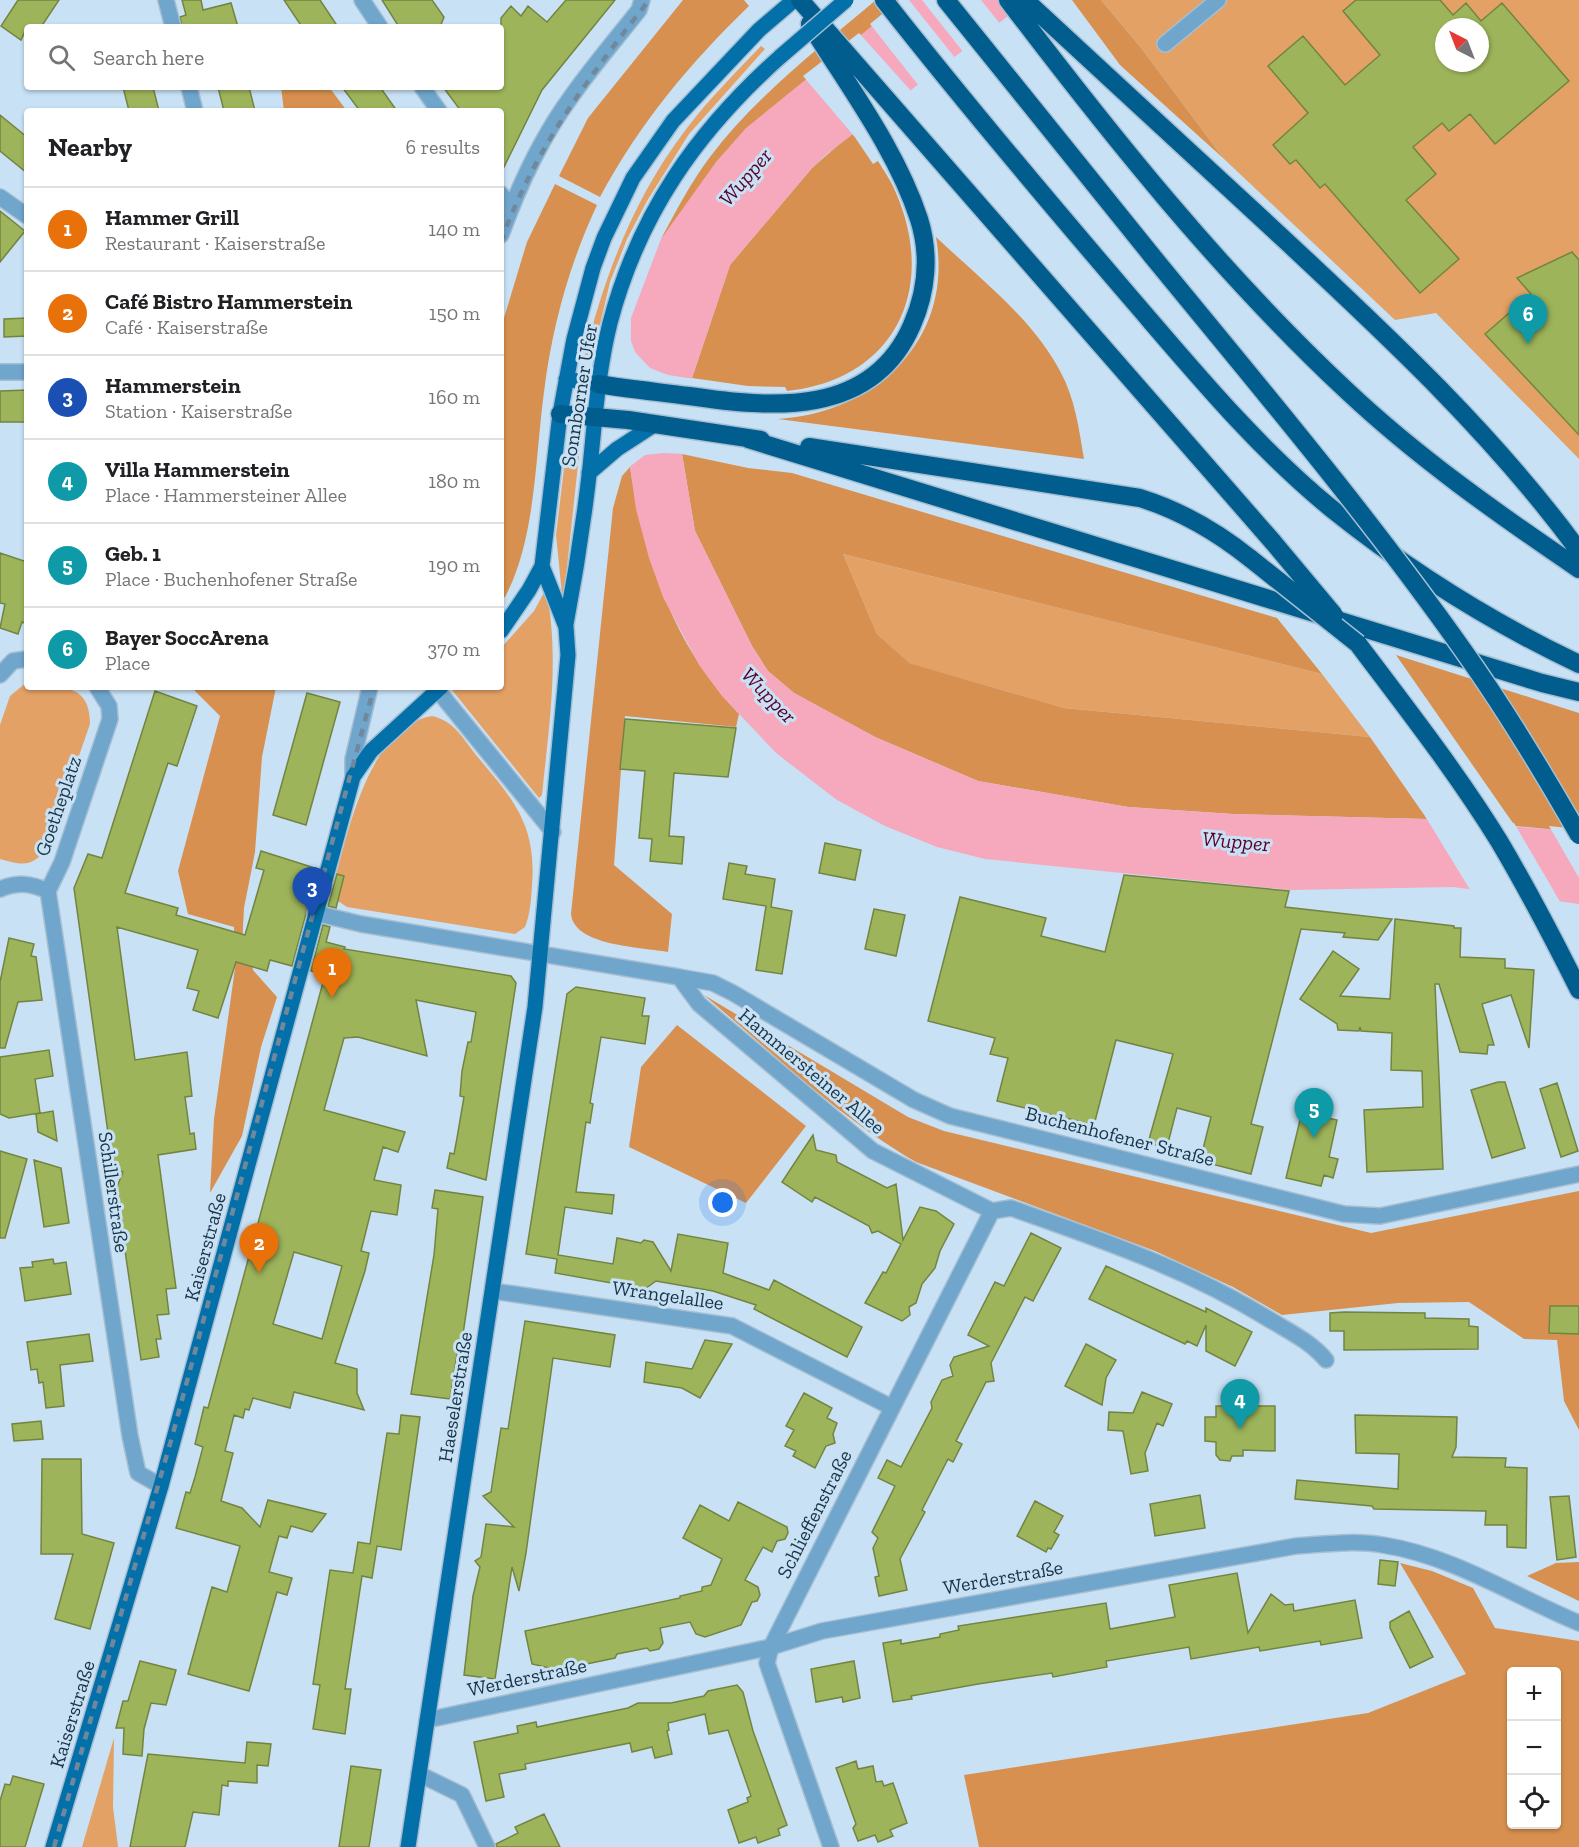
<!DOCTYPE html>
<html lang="en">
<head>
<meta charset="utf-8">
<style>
  :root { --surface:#fff; --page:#f2f2f2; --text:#202124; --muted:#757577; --line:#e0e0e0; --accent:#1a73e8 }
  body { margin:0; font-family:"Zilla Slab",serif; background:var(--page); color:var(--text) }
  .controls { position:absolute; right:18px; bottom:18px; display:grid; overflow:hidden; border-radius:6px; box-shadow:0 2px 4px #0004 }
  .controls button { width:54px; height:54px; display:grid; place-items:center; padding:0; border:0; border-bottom:2px solid var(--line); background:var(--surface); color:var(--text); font:30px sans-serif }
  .compass { position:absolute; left:1435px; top:18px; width:54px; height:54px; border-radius:50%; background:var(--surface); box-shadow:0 2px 4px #0004; rotate:318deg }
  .you { position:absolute; left:723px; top:1203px; width:21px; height:21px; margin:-15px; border:4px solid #fff; border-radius:50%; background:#1a73e8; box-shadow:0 0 0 9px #1a73e833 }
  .badge { display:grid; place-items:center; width:39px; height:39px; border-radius:50%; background:var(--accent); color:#fff; font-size:20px; font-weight:700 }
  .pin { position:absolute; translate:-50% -50px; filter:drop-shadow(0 2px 3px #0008) }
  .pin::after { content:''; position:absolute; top:32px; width:21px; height:18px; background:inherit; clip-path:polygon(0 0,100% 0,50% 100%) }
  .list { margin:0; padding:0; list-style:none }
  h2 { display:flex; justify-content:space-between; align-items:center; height:78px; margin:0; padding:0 24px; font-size:26px }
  h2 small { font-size:20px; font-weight:400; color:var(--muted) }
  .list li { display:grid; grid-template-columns:39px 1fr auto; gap:18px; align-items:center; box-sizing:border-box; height:84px; padding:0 24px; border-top:2px solid var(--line) }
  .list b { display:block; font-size:22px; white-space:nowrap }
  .list p { margin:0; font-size:20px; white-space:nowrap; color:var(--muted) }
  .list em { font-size:20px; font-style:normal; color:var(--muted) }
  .icon { flex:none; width:33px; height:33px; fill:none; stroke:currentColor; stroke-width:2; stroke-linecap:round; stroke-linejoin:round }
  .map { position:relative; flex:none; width:1579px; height:1847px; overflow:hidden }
  .search { position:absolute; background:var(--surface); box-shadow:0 2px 4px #0004; left:24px; top:24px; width:480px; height:66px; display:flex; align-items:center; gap:15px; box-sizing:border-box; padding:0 21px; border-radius:6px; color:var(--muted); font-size:22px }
  .panel { position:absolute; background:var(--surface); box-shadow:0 2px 4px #0004; left:24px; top:108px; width:480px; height:582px; border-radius:6px }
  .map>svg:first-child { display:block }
  .green { fill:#e4a166; fill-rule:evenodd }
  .forest { fill:#d7904f; fill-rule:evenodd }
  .water { fill:#f6a8bd }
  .pier { fill:#c8e1f5 }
  .building { fill:#9db45b; stroke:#738441; stroke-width:1.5; fill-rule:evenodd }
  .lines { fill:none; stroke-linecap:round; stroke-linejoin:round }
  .minor-casing { stroke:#a5bed2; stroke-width:18 }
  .major-casing { stroke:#a5bed2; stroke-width:18 }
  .highway-casing { stroke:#a5bed2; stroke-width:21 }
  .minor { stroke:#70a5cc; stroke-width:15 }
  .major { stroke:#0470a9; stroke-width:15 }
  .highway { stroke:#005d8d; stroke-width:18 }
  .rail { stroke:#6f889c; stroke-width:4.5; stroke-dasharray:8 8; stroke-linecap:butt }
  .major-bridge-casing { stroke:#a5bed2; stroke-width:18; stroke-linecap:butt }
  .highway-bridge-casing { stroke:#a5bed2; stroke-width:21; stroke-linecap:butt }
  .major-bridge { stroke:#0470a9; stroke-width:15 }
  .highway-bridge { stroke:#005d8d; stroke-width:18 }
  .labels { text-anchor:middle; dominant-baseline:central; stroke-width:6; stroke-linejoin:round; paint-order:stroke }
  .street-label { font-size:20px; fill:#1a3447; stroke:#c8e1f5 }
  .water-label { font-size:21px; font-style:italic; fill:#570129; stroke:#c8e1f5 }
</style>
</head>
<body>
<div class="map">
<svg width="1579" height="1847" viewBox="0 0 1579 1847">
  <rect width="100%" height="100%" fill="#c8e1f5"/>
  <path class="green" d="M1101 0H1579V459L1436 313 1395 320 1223 158 1142 49ZM1444 27H1480V63H1444Z
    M761 46 765 49 689 134 647 201 627 239 610 282 592 358H584C605 274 634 197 687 128 709 99 736 72 761 46Z
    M567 444 580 446 563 604 556 535Z
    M843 554 1322 674 1370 737 1064 708 908 663 877 634Z
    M546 589C560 658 549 725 542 795L539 798 452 690 456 687H501V648L534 611Z
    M27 682V687C60 687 90 682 90 724L47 848C32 868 22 865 0 859V725L10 696Z
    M432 716C454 721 463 738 476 755 513 799 537 825 532 886 531 900 530 915 525 927L515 934 347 907 338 901 332 890C347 838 367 727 432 716Z
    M114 1738 113 1807 118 1847H82Z"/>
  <path class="forest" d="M683 0H744L749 6C689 64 640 123 600 197L559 176 588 118Z
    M876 0H904L868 30 661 239C676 211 691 182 710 157 756 96 818 49 876 0Z
    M1072 0H1101L1142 49 1223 158 1120 65Z
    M281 87H329L347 111H284Z
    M852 133 873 164 878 161C884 171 892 182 896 193 938 290 894 380 787 391L785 387 748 386 692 378 730 265 812 168Z
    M555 184 597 205C569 265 552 327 544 392 535 458 536 539 505 597L501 598V328L527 242Z
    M936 237C979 278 1032 318 1060 371 1075 398 1079 429 1084 459L778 419C876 413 954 339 936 237Z
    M682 454 748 468 792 473 1277 618 1322 674 843 554 877 634 909 663 1064 708 1370 737 1427 819 1233 814 1128 807 978 781 875 737 794 693 768 671 752 646 695 531Z
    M630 467C644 559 674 646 739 714L736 727 625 716 614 865 672 914 668 952C641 947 574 946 571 914L613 508 622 476Z
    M1396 655 1579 713V832L1515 826Z
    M191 687H276L262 757 255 852 244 908 242 947 252 954 253 970 277 997 261 1047 242 1136 210 1193 214 1119 236 961 234 927 188 914 178 871 220 716Z
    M704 995 908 1117 944 1131 1371 1233 1579 1191V1430L1564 1401 1557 1340 1524 1339 1469 1302 1398 1303 1282 1315 1233 1287 1155 1251 916 1162C839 1118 772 1052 704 995Z
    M677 1025 806 1126 746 1203 629 1147 641 1067Z
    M1579 1562V1601L1527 1576 1556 1563Z
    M1400 1563 1432 1571 1473 1588 1495 1628 1579 1641V1847H979L964 1775 1368 1713 1466 1674ZM1512 1672H1556V1824H1512Z"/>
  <path class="water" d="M904 0H1029L827 154 812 168 730 265 692 378 682 454 695 531 752 646 768 671 794 693 875 737 978 781 1128 807 1233 814 1427 819 1579 832V904L1453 887 1290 890 985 859 937 847 885 826 837 800 776 753 722 696 699 665 663 597 649 558 636 509 630 467 631 318 661 239 716 162 746 128Z"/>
  <path class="pier" d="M899 0H909L956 59 919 86 870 24Z
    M922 0H981L1001 25 964 53Z
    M859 33 912 92 854 136 803 76Z
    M628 333 635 352 650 368 668 375 695 379 685 454 663 453 645 455 628 468Z
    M1425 816 1514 823 1562 905 1472 893Z
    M1549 826 1579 829V878Z"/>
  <path class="building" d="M18 0H59L41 27H27L21 40 1 26Z
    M182 0H201L203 10 231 3 238 27H182L180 17 186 15Z
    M284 0H320L338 27H302Z
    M382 0H432L444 17 440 27H399Z
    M566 0H615L542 90 501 173V111H461L443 87H501V18L511 6 521 16 528 6 547 22Z
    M1356 0H1440L1453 15 1466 3 1481 21 1502 3 1569 81 1495 144 1470 114 1449 131 1442 123 1413 147 1436 174 1406 200 1459 259 1420 293 1325 184 1320 188 1296 160 1290 164 1273 145 1308 113 1268 66 1303 36 1345 85 1380 55 1343 11ZM1444 27H1480V63H1444Z
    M123 87H153L159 111H129Z
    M218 87H249L255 111H224Z
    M342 87H380L397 111H360Z
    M0 115 27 137V173L0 151Z
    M0 211 25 231 0 262Z
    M1572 252 1579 260V435L1485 334 1531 294 1517 278Z
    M27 318V336L4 337V319Z
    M27 390V422H0V391Z
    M0 553 27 562V624L22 622 18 634 0 628 5 604 0 603Z
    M155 691 197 706 177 766 168 763 125 893 178 908 176 915 245 935 264 870 256 868 261 851 318 869 292 966 270 960 267 971 236 962 218 1018 193 1010 199 991 187 988 198 950 117 927 135 1060 187 1052 192 1096 185 1097 190 1134 194 1133 196 1149 158 1155 176 1288 166 1289 169 1314 157 1315 161 1339H156L159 1357 141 1360 116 1189 123 1172 113 1169 74 888 88 854 102 858Z
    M307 693 340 702 306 825 273 815Z
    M625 719 736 728 728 777 674 773 669 836 684 837 682 864 650 861 652 839 639 838 645 771 620 769Z
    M825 843 861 850 855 880 819 873Z
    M729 863 747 866 745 874 775 879 771 907 792 911 782 974 756 970 766 906 723 899Z
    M337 874 344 876 336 908 328 906Z
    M1124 875 1289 891 1285 907 1392 919 1378 940 1343 937 1345 933 1301 929 1251 1124 1263 1127 1251 1174 1200 1161 1211 1117 1177 1108 1167 1147 1148 1143 1173 1054 1116 1040 1094 1125 997 1101 1008 1058 990 1054 995 1038 928 1021 960 897 1046 918 1041 936 1105 952Z
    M874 909 905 915 896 956 865 949Z
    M1395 919 1454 926V928H1461L1460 957 1505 959V968L1534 970 1529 1048 1511 995 1482 1004 1494 1045H1488L1487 1054 1460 1052 1439 984H1435L1443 1169 1367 1172 1364 1110 1423 1107 1422 1071 1391 1070 1392 1033 1361 1031 1360 1027 1359 1031 1338 1030 1337 1024 1300 999 1333 951 1359 969 1340 996 1390 999Z
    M323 925 330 927 326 942 345 947 344 949 511 976 516 983 486 1180 447 1168 450 1153 454 1154 457 1138 464 1097 460 1096 462 1071 468 1042H471L476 1012 416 1000 427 1056 358 1037 344 1038 324 1110 405 1132 398 1152 383 1147 374 1180 401 1185 397 1215 371 1211 361 1251 369 1253 365 1271 335 1363 357 1369V1393L364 1410 294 1392 290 1408 253 1398 249 1410 245 1409 243 1418 234 1415 225 1451 233 1453 221 1501 242 1508 260 1527 268 1500 326 1514 312 1532 291 1526 287 1538 279 1536 269 1572 292 1578 287 1595 277 1592 249 1691 188 1674 212 1587 227 1592 240 1546 176 1528 186 1492 190 1493 195 1477 203 1447 195 1444 204 1407 208 1408 325 975 311 971ZM294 1252 342 1266 322 1339 273 1324Z
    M9 938 34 944 31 956 36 957 42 1000 18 1002 5 1048H0V982Z
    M576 987 645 998 642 1016H649L645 1044 601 1037 590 1103 593 1104 590 1123 586 1122 576 1192 614 1195 612 1214 565 1207 558 1255 613 1264 617 1238 641 1243 644 1240 653 1242 671 1271 678 1234 728 1243 723 1273 769 1290 774 1280 862 1327 847 1357 754 1309 756 1305 713 1291 656 1281 645 1289 555 1273 557 1259 526 1254 567 994Z
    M49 1050 53 1076 35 1079 40 1113 9 1118 0 1114V1057Z
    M1498 1082H1505L1525 1148 1492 1158 1471 1090Z
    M1557 1083 1578 1151 1561 1157 1540 1089Z
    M53 1111 57 1141 38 1132 36 1114Z
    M1302 1112 1337 1120 1329 1157 1338 1159 1333 1178 1324 1175 1321 1186 1286 1178Z
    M813 1135 816 1150 836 1155 837 1162 887 1188 896 1184 903 1240 920 1207 936 1211 954 1224 940 1251 935 1268 922 1284 916 1303 909 1307 910 1315 902 1321 865 1303 883 1272 886 1273 901 1244 878 1231 872 1233 869 1226 815 1197 812 1202 782 1182Z
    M0 1151 27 1159 5 1238H0Z
    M34 1160 61 1168 69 1223 44 1227Z
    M435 1190 483 1197 461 1348H458L450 1399 411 1394 434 1255 438 1209 432 1208Z
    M1031 1233 1061 1248 1033 1301 1025 1297 991 1363 994 1381 986 1382 956 1441 962 1444 953 1462 948 1459 922 1510 925 1512 900 1559 907 1590 879 1596 875 1577 879 1576 873 1548 878 1538 872 1532 895 1486 878 1478 887 1460 901 1467 932 1408 931 1402 942 1380 953 1376 950 1365 954 1357 989 1346 968 1335 995 1282 1004 1286Z
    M53 1259 54 1264 66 1262 71 1294 25 1301 20 1268 33 1267 32 1262Z
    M1106 1266 1206 1312V1308L1252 1332 1235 1366 1206 1351V1325L1197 1346 1187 1341 1185 1344 1089 1299Z
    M1550 1306H1579V1334L1549 1333Z
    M1344 1312 1425 1313V1318L1469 1319V1326L1478 1327V1349L1344 1350V1331H1330V1313Z
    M525 1321 615 1335 610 1367 553 1358 526 1553 519 1591 512 1567 495 1679 464 1675 473 1596 480 1567 475 1561 481 1557 486 1524 514 1527 483 1496 491 1492 501 1428 508 1429Z
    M89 1334 93 1361 60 1365 64 1406 46 1408 43 1382 39 1383 37 1369 31 1370 27 1342Z
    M705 1340 732 1344 700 1398 682 1388 644 1382 646 1362 692 1369Z
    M1086 1344 1116 1360 1106 1378 1102 1405 1065 1386Z
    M1142 1392 1172 1404 1163 1426 1157 1423 1145 1453 1148 1471 1131 1474 1123 1431 1108 1430 1109 1412 1133 1413Z
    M804 1393 832 1408 827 1418 837 1423 833 1434 835 1443 826 1446 815 1468 793 1456 796 1451 785 1446 794 1430 786 1426Z
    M1216 1406H1275V1451L1243 1450V1456H1232L1230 1461 1220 1460 1216 1455V1442L1205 1441V1417H1216Z
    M401 1415 420 1417 401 1550 377 1546 372 1578 362 1576 345 1689H351L345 1734 313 1729 320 1685 313 1684 330 1570 353 1573 358 1542 370 1544 387 1433 399 1434Z
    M1355 1415 1457 1417 1456 1447 1452 1457 1506 1458 1505 1467 1527 1468 1526 1548 1507 1547V1525H1485L1486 1511 1374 1509 1372 1506 1295 1499 1297 1480 1398 1489 1399 1454 1356 1453Z
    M41 1421 43 1439 14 1441 12 1424Z
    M42 1459H81L82 1534 114 1543 90 1629 55 1619 73 1554H41Z
    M1200 1495 1205 1528 1155 1536 1150 1504Z
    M1569 1496 1576 1557 1557 1560 1550 1497Z
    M1035 1501 1063 1516 1054 1532 1059 1535 1051 1549 1048 1548 1046 1552 1017 1536Z
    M738 1502 787 1527 788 1533 785 1539 777 1541 772 1552 763 1547 745 1580 758 1587 760 1595 757 1601 752 1602 741 1625 705 1637 696 1634 690 1622 660 1628 663 1643 659 1649 650 1651 647 1648 617 1654 615 1658 558 1670 532 1664 525 1631 680 1598V1596L702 1591V1587L711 1585 722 1559 683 1538 700 1505 729 1521Z
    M1380 1560 1398 1562 1395 1586 1378 1584Z
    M1237 1573 1248 1633 1271 1594 1285 1605 1293 1604 1294 1611 1355 1600 1362 1638 1321 1645 1320 1641 1260 1651 1259 1647 1191 1659 1189 1647 1106 1661 1107 1667 1053 1677 1052 1673 978 1684 911 1696 912 1699 893 1702 883 1643 901 1640V1644L940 1637V1634L959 1630 958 1626 1106 1603 1110 1629 1175 1617 1169 1585Z
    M1409 1611 1433 1657 1410 1668 1390 1628V1622Z
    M140 1661 176 1670 166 1705 151 1703 144 1729 142 1756 123 1754 124 1728H116L123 1701H128Z
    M854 1661 860 1698 843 1702 842 1697 816 1702 811 1669Z
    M737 1685 743 1692 753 1731 787 1825 778 1829 780 1835 758 1843 756 1837 739 1843 728 1810 748 1802 747 1798 751 1796 728 1730 709 1734 705 1714 668 1723 669 1730 667 1731 672 1754 655 1758 652 1747 632 1752 630 1743 525 1764 526 1769 499 1774 504 1797 486 1801 474 1742 518 1733 517 1726 536 1722 537 1727 628 1708 638 1703H671L704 1696 708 1691Z
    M247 1742 271 1744 268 1766 257 1765V1783L228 1781V1786L222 1785 219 1815 193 1812 185 1847H130L148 1754 245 1763Z
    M856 1761 858 1769 873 1766 876 1782 882 1781 884 1786 893 1783 907 1823 890 1830 893 1836 878 1842 875 1835 858 1841 853 1828 856 1824 836 1768Z
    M351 1766 381 1770 369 1847H339Z
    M13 1776 44 1784 25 1847H0V1801L5 1784 10 1785Z
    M544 1814 560 1847H497L496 1844 518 1833 515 1827Z"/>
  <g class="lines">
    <defs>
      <path id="minor" d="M166 0 173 27
        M362 0 380 27
        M1165 44 1218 0
        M189 87 195 111
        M422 87 439 111
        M501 194 511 207
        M0 197 27 216
        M501 235C518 188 541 138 571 97 592 67 616 39 639 10L642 0
        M0 372H27
        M0 675 13 661 27 659
        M435 687 553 832
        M353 777V759L370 687
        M0 889C18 882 30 883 48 891
        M48 891 130 1436 138 1473 161 1486
        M48 891 62 862 110 719 109 706 97 687
        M315 913 361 924 679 977 699 1004 873 1151 992 1211 1011 1208C1101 1240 1185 1268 1267 1318 1288 1331 1310 1341 1326 1360
        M679 977 713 983 733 993 914 1100 950 1116 1344 1214 1380 1216 1579 1174
        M493 1291 732 1326 891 1407
        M427 1720 771 1647 822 1631 1296 1546C1325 1544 1354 1540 1383 1545 1453 1556 1514 1596 1579 1623
        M419 1774 462 1795 487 1847
        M831 1847 767 1663 771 1647 992 1211"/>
      <path id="major" d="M566 379 598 384
        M589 473 617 449 654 425
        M566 624C576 572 584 520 590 467 595 419 598 371 610 323 639 213 697 131 781 56
        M501 631 529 590 542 566
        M53 1847 161 1486 353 777 371 751 441 687
        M408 1847 535 1007 568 655 566 627 542 566 560 414 574 339 593 268 604 238 633 178 673 121 759 30 794 0"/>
      <path id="highway" d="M800 0 1273 542
        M884 0C963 101 1046 199 1130 297 1193 370 1256 447 1332 509 1408 570 1491 622 1579 664
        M946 0 1153 257
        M1008 0C1112 137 1220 272 1346 390 1417 457 1498 514 1579 569
        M1025 0C1112 80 1199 161 1286 241 1390 338 1494 435 1579 551
        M598 384C628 389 659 392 689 396 771 408 872 418 912 325 927 291 930 254 919 219 896 149 848 86 810 24
        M560 414 628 420 761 440
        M748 439 1542 683 1579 692
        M809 447 1140 498C1182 511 1216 531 1251 559
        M1358 644C1407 709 1457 773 1499 841 1528 890 1554 940 1579 990"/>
    </defs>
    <use href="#minor" class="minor-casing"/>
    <use href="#major" class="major-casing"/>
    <use href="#highway" class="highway-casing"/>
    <use href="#minor" class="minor"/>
    <use href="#major" class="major"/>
    <use href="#highway" class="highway"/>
    <path class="rail" d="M501 242C533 150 590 76 649 0
      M54 1847 172 1437 374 687"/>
    <defs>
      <path id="major-bridge" d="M781 56 846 0"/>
      <path id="highway-bridge" d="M1153 257C1258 385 1367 514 1463 650 1505 709 1543 772 1579 835
        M1273 542 1334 615
        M1251 559 1358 644"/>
    </defs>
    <use href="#major-bridge" class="major-bridge-casing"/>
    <use href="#highway-bridge" class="highway-bridge-casing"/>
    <use href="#major-bridge" class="major-bridge"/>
    <use href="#highway-bridge" class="highway-bridge"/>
  </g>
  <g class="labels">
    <g class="street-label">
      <text transform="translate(579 395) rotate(-81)">Sonnborner Ufer</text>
      <text transform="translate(58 806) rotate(-71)">Goetheplatz</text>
      <text transform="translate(812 1071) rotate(40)">Hammersteiner Allee</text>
      <text transform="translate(1120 1136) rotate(14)">Buchenhofener Straße</text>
      <text transform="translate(114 1192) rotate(82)">Schillerstraße</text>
      <text transform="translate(205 1247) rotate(-75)">Kaiserstraße</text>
      <text transform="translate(668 1295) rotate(8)">Wrangelallee</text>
      <text transform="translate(455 1397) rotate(-81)">Haeselerstraße</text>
      <text transform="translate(814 1514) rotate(-63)">Schlieffenstraße</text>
      <text transform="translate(1003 1577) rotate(-10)">Werderstraße</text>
      <text transform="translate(527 1677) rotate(-12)">Werderstraße</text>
      <text transform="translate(72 1714) rotate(-73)">Kaiserstraße</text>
    </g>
    <g class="water-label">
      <text transform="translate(745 177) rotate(-49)">Wupper</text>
      <text transform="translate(769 695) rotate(46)">Wupper</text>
      <text transform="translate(1236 841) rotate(5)">Wupper</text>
    </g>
  </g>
</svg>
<div class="controls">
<button>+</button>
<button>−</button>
<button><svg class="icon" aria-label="locate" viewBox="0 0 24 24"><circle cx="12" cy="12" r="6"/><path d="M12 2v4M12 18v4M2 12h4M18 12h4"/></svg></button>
</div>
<svg class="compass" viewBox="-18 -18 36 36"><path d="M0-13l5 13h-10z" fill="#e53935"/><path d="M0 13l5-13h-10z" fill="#757577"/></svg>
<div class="you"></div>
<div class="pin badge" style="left:332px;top:998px;background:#e8710a">1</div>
<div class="pin badge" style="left:259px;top:1273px;background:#e8710a">2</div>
<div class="pin badge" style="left:312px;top:917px;background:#1a4fb4">3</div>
<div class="pin badge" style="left:1240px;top:1429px;background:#0f9aa8">4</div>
<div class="pin badge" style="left:1314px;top:1138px;background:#0f9aa8">5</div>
<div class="pin badge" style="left:1528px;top:344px;background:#0f9aa8">6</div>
<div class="search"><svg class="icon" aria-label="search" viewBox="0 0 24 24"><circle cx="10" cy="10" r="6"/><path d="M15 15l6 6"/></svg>Search here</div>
<section class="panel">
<h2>Nearby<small>6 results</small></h2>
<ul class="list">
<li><span class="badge" style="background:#e8710a">1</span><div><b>Hammer Grill</b><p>Restaurant · Kaiserstraße</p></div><em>140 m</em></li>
<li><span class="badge" style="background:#e8710a">2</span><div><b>Café Bistro Hammerstein</b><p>Café · Kaiserstraße</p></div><em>150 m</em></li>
<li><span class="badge" style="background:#1a4fb4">3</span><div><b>Hammerstein</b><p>Station · Kaiserstraße</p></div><em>160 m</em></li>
<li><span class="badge" style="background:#0f9aa8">4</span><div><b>Villa Hammerstein</b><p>Place · Hammersteiner Allee</p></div><em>180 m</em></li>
<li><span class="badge" style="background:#0f9aa8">5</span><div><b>Geb. 1</b><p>Place · Buchenhofener Straße</p></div><em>190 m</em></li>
<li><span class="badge" style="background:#0f9aa8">6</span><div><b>Bayer SoccArena</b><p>Place</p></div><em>370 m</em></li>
</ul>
</section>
</div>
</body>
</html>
